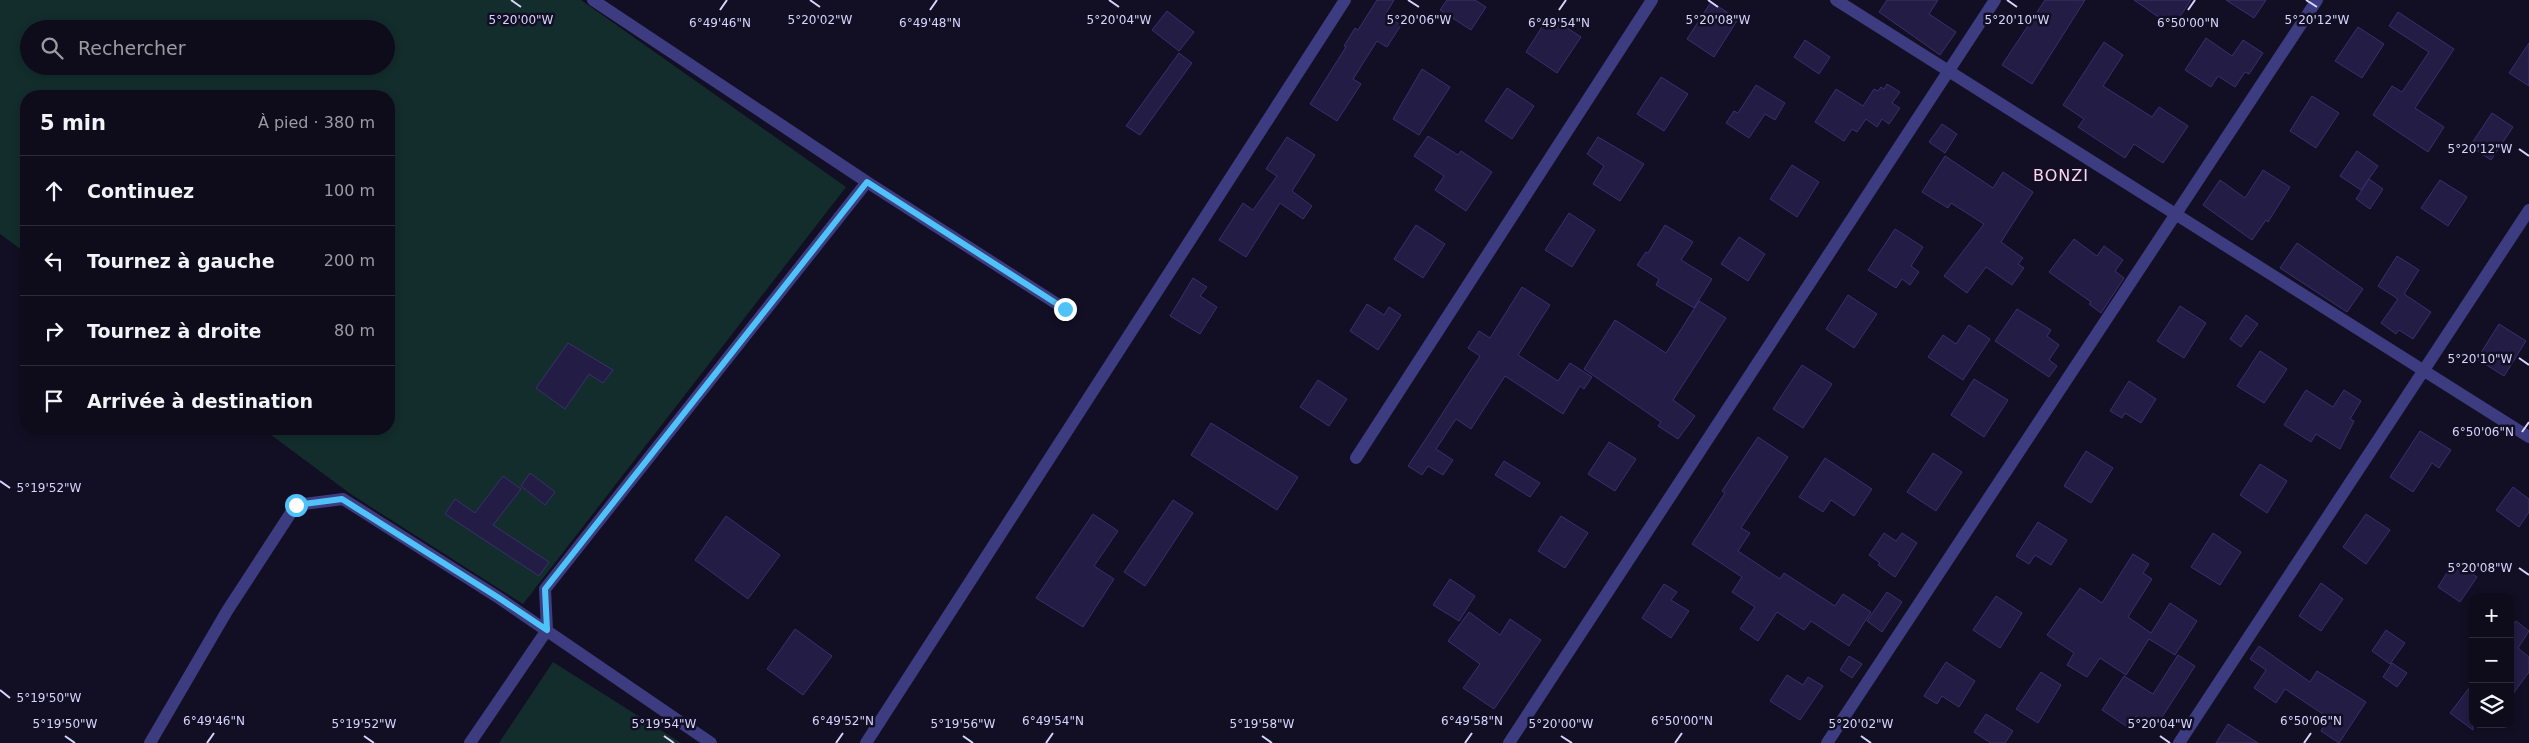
<!DOCTYPE html>
<html lang="fr">
<head>
<meta charset="utf-8">
<style>
  :root { --surface:#0e0b1b; --page:#171424; --text:#f1f3f6; --muted:#9b9ba3; --line:#2e2b3a }
  body { margin:0; font-family:"DejaVu Sans",sans-serif; background:var(--page); color:var(--text) }
  .controls { position:absolute; right:15px; bottom:15px; display:grid; overflow:hidden; border-radius:10px; box-shadow:0 2px 8px #0003 }
  .controls button { width:45px; height:45px; display:grid; place-items:center; padding:0; border:0; border-bottom:1px solid var(--line); background:var(--surface); color:var(--text); font:25px sans-serif }
  .stop { position:absolute; width:15px; height:15px; margin:-11px; border:4px solid #4fc3f7; border-radius:50%; background:#fff }
  .stop.end { background:#4fc3f7; border-color:#fff; box-shadow:0 1px 5px #0008 }
  .list { margin:0; padding:0; list-style:none }
  h2 { display:flex; justify-content:space-between; align-items:center; height:65px; margin:0; padding:0 20px; font-size:21px }
  h2 small { font-size:16px; font-weight:400; color:var(--muted) }
  .list li { display:grid; grid-template-columns:32px 1fr auto; gap:15px; align-items:center; box-sizing:border-box; height:70px; padding:0 20px; border-top:1px solid var(--line) }
  .list b { display:block; font-size:19px; white-space:nowrap }
  .list em { font-size:16px; font-style:normal; color:var(--muted) }
  .icon { flex:none; width:28px; height:28px; fill:none; stroke:currentColor; stroke-width:2; stroke-linecap:round; stroke-linejoin:round }
  .map { position:relative; flex:none; width:2529px; height:743px; overflow:hidden }
  .search { position:absolute; background:var(--surface); box-shadow:0 2px 8px #0003; left:20px; top:20px; width:375px; height:55px; display:flex; align-items:center; gap:12px; box-sizing:border-box; padding:0 18px; border-radius:28px; color:var(--muted); font-size:19px }
  .panel { position:absolute; background:var(--surface); box-shadow:0 2px 8px #0003; left:20px; top:90px; width:375px; height:345px; border-radius:20px }
  .map>svg:first-child { display:block }
  .green { fill:#132d2c; fill-rule:evenodd }
  .building { fill:#231c44; stroke:#3a2f6f }
  .lines { fill:none; stroke-linecap:round; stroke-linejoin:round }
  .minor { stroke:#3d3c81; stroke-width:12 }
  .route { stroke:#4fc3f7; stroke-width:6 }
  .ticks { fill:none; stroke:#d7d4fd; stroke-width:2 }
  .labels { text-anchor:middle; dominant-baseline:central; stroke-width:5; stroke-linejoin:round; paint-order:stroke }
  .quarter-label { font-size:16px; letter-spacing:1px; fill:#fdd6f0; stroke:#120f24 }
  .ticks-label { font-size:12px; text-anchor:middle; fill:#d7d4fd; stroke:#120f24; stroke-width:5; stroke-linejoin:round; paint-order:stroke }
</style>
</head>
<body>
<div class="map">
<svg width="2529" height="743" viewBox="0 0 2529 743">
  <rect width="100%" height="100%" fill="#120f24"/>
  <path class="green" d="M0 0H581L846 187 523 604 352 495 263 429H389V96H26V253L0 234ZM29 29H386V66H29Z
    M553 662 681 743H499Z"/>
  <path class="building" d="M1377 0H1394L1385 15 1401 25 1387 47 1377 41 1353 79 1361 84 1337 121 1310 104 1346 47 1344 46 1355 28 1358 30Z
    M1447 0H1475L1486 7 1471 30 1440 10Z
    M1887 0H1938L1929 14 1956 32 1940 55 1879 12Z
    M2045 0H2085L2032 84 2002 65Z
    M2134 0H2191L2173 27Z
    M2226 0H2266L2254 18Z
    M1711 2 1738 19 1714 57 1687 39Z
    M1167 11 1194 32 1179 51 1152 30Z
    M2398 12 2454 49 2415 108 2444 127 2428 152 2373 115 2392 86 2402 92 2429 52 2389 26Z
    M1549 16 1581 37 1557 73 1526 52Z
    M2358 27 2384 44 2362 78 2335 61Z
    M2206 38 2232 56 2243 40 2263 53 2249 74 2245 72 2235 87 2218 76 2211 87 2185 70Z
    M1805 40 1830 57 1819 74 1794 57Z
    M2104 42 2123 55 2103 86 2152 117 2159 107 2188 126 2163 163 2134 144 2125 158 2078 127 2084 119 2063 105Z
    M2529 43V86L2509 73Z
    M1179 53 1192 63 1140 135 1126 126Z
    M1422 69 1450 87 1419 135 1393 119Z
    M1661 77 1688 94 1664 131 1637 114Z
    M1887 84 1900 92 1892 103 1900 108 1889 124 1882 119 1877 127 1866 119 1857 132 1852 129 1844 141 1815 122 1836 89 1863 106 1874 89 1878 91 1881 87 1884 89Z
    M1756 85 1785 103 1775 120 1765 114 1749 138 1726 123 1734 111 1738 113Z
    M1507 88 1534 106 1512 139 1485 121Z
    M2312 96 2339 113 2316 148 2290 131Z
    M2492 113 2513 127 2491 160 2470 146Z
    M1942 124 1957 134 1945 153 1929 142Z
    M1428 136 1458 155 1461 151 1492 172 1466 211 1435 190 1444 176 1414 156Z
    M1287 137 1315 155 1292 191 1312 206 1303 219 1280 203 1246 257 1219 240 1243 203 1253 210 1277 176 1266 169Z
    M1598 137 1644 164 1620 201 1593 184 1604 166 1587 154Z
    M2357 151 2378 166 2361 190 2340 176Z
    M1945 156 1993 188 2003 172 2033 192 2001 242 2023 258 2018 264 2024 268 2012 285 1986 267 1967 293 1944 276 1984 224 1951 203 1948 208 1922 192Z
    M1792 165 1819 182 1797 217 1770 199Z
    M2263 170 2290 187 2268 222 2266 220 2252 240 2203 205 2220 180 2245 198Z
    M2369 179 2383 189 2370 209 2356 199Z
    M2440 180 2467 197 2448 226 2421 208Z
    M1569 213 1595 230 1572 267 1545 250Z
    M1416 225 1445 244 1423 278 1394 259Z
    M1665 225 1693 242 1681 260 1712 279 1694 308 1656 285 1659 279 1637 265 1646 252 1648 253Z
    M1895 229 1923 247 1911 266 1919 272 1910 285 1902 279 1896 288 1868 270Z
    M1739 237 1765 254 1748 281 1721 264Z
    M2074 239 2097 256 2104 246 2123 260 2115 271 2124 278 2101 313 2089 304 2091 302 2049 272Z
    M2297 243 2363 289 2347 312 2280 268Z
    M2397 256 2419 270 2404 294 2431 312 2413 339 2399 330 2396 334 2381 323 2398 299 2378 286Z
    M1193 278 1207 287 1200 296 1217 307 1200 334 1170 316Z
    M1522 287 1550 305 1518 355 1558 381 1570 363 1592 377 1584 389 1580 386 1563 414 1505 376 1471 429 1456 419 1436 449 1453 460 1443 475 1428 466 1422 475 1408 466 1480 356 1468 348 1479 331 1490 338Z
    M1848 295 1877 314 1854 348 1826 329Z
    M1699 301 1726 318 1673 400 1695 416 1678 439 1658 426 1661 422 1584 369 1615 320 1666 353Z
    M1367 304 1384 315 1389 307 1401 315 1378 350 1350 331Z
    M2180 306 2206 323 2184 358 2157 341Z
    M2017 309 2051 330 2047 336 2059 345 2049 360 2057 366 2049 377 1995 341Z
    M2246 315 2258 324 2241 347 2230 339Z
    M2499 324 2526 341 2504 376 2477 359Z
    M1969 325 1990 339 1963 380 1928 357 1943 335 1956 344Z
    M568 343 613 370 603 383 589 374 565 409 536 388Z
    M2260 351 2287 369 2264 403 2237 386Z
    M1802 365 1832 384 1803 428 1773 409Z
    M1974 379 2008 400 1984 437 1951 415Z
    M1318 380 1347 399 1329 426 1300 407Z
    M2129 381 2156 399 2141 423 2125 413 2122 418 2110 411Z
    M2306 390 2333 407 2344 390 2361 401 2350 419 2354 421 2340 449 2316 434 2311 442 2284 425Z
    M1211 423 1298 477 1277 510 1191 455Z
    M2420 431 2451 450 2439 468 2432 463 2413 492 2390 477Z
    M1758 437 1788 457 1741 528 1750 533 1738 551 1780 579 1784 573 1835 606 1843 594 1871 612 1849 646 1811 621 1804 630 1777 612 1758 641 1740 629 1755 607 1732 592 1742 577 1692 544 1725 493 1722 491Z
    M1609 442 1636 459 1615 491 1588 474Z
    M2086 451 2113 468 2091 503 2064 486Z
    M1933 453 1962 472 1936 511 1907 492Z
    M1825 458 1872 489 1854 516 1831 500 1823 512 1799 497Z
    M1504 461 1540 483 1530 497 1495 475Z
    M2260 464 2287 481 2267 513 2240 495Z
    M530 473 555 492 545 505 521 486Z
    M503 476 521 489 493 525 549 562 539 576 445 514 455 499 475 513Z
    M2513 487 2529 499V512L2519 527 2496 510Z
    M1173 500 1193 513 1145 586 1124 572Z
    M1093 514 1118 531 1094 566 1114 579 1083 627 1036 598Z
    M2366 514 2390 530 2366 564 2343 547Z
    M726 516 780 555 748 599 695 560Z
    M1561 516 1588 533 1565 568 1538 551Z
    M2038 522 2067 540 2051 565 2035 555 2029 564 2016 556Z
    M1884 533 1896 541 1902 533 1917 543 1895 577 1878 565 1880 563 1869 555Z
    M2213 533 2241 552 2220 585 2191 567Z
    M2133 554 2149 564 2143 573 2152 579 2128 617 2151 633 2170 603 2197 621 2175 655 2149 639 2126 675 2100 658 2087 677 2067 665 2074 653 2047 635 2080 588 2102 603Z
    M2454 562 2477 577 2460 602 2438 587Z
    M1450 579 1475 596 1459 621 1433 605Z
    M2321 583 2343 599 2321 631 2299 616Z
    M1664 584 1677 592 1671 600 1689 611 1671 638 1642 618Z
    M1887 592 1902 602 1882 632 1867 621Z
    M1996 596 2022 613 2000 648 1973 630Z
    M1469 612 1500 635 1510 619 1541 640 1494 709 1463 688 1480 664 1448 641Z
    M2516 621 2529 631 2518 648 2529 657V672L2510 698V628Z
    M795 629 832 656 803 695 767 669Z
    M2386 630 2405 643 2390 664 2372 651Z
    M2259 646 2310 682 2317 671 2366 702 2339 743 2321 731 2329 718 2285 689 2276 703 2254 688 2266 670 2250 659Z
    M2178 655 2195 666 2155 728 2136 716 2129 728 2102 710 2124 676 2153 694Z
    M1849 656 1862 664 1852 678 1840 670Z
    M1946 662 1975 681 1959 707 1942 696 1937 704 1924 696Z
    M2392 663 2407 673 2397 687 2383 677Z
    M2041 672 2061 685 2038 723 2016 709Z
    M1787 675 1803 685 1808 677 1823 686 1800 720 1770 701Z
    M2473 683V730L2450 713Z
    M1986 714 2013 731 2005 743H1991L1974 732Z
    M2228 724 2258 743H2216Z"/>
  <g class="lines">
    <path class="minor" d="M593 0 867 182 1065 309
      M1836 0 2529 437
      M1356 458 1652 0
      M150 743 227 611 296 505 343 499 499 598 711 743
      M470 743 547 630 545 589 867 182
      M866 743 1345 0
      M1509 743 1995 0
      M1827 743 2317 0
      M2179 743 2529 210"/>
  </g>
  <g class="lines">
    <path class="route" d="M296 505 342 499 499 598 547 630 545 589 867 182 1065 309"/>
  </g>
  <path class="ticks" d="M511 0 521 7M810 0 820 7M1109 0 1119 7M1408 0 1419 7M1708 0 1718 7M2007 0 2017 7M2306 0 2317 7M720 10 727 0M930 10 937 0M1559 10 1566 0M2188 10 2195 0M2519 149 2529 156M2519 358 2529 365M2522 432 2529 422M0 481 10 488M2519 568 2529 575M0 690 10 698M65 736 75 743M364 736 374 743M664 736 674 743M963 736 973 743M1262 736 1272 743M1561 736 1572 743M1861 736 1871 743M2160 736 2170 743M207 743 214 733M836 743 843 733M1046 743 1053 733M1465 743 1472 733M1675 743 1682 733M2304 743 2311 733"/>
  <g class="labels">
    <g class="quarter-label">
      <text x="2061" y="175">BONZI</text>
    </g>
  </g>
  <g class="ticks-label">
    <text x="2317" y="24">5°20'12"W</text>
    <text x="1119" y="24">5°20'04"W</text>
    <text x="2017" y="24">5°20'10"W</text>
    <text x="521" y="24">5°20'00"W</text>
    <text x="820" y="24">5°20'02"W</text>
    <text x="1419" y="24">5°20'06"W</text>
    <text x="1718" y="24">5°20'08"W</text>
    <text x="720" y="27">6°49'46"N</text>
    <text x="930" y="27">6°49'48"N</text>
    <text x="1559" y="27">6°49'54"N</text>
    <text x="2188" y="27">6°50'00"N</text>
    <text x="2480" y="153">5°20'12"W</text>
    <text x="2480" y="363">5°20'10"W</text>
    <text x="2483" y="436">6°50'06"N</text>
    <text x="49" y="492">5°19'52"W</text>
    <text x="2480" y="572">5°20'08"W</text>
    <text x="49" y="702">5°19'50"W</text>
    <text x="214" y="725">6°49'46"N</text>
    <text x="843" y="725">6°49'52"N</text>
    <text x="1053" y="725">6°49'54"N</text>
    <text x="1472" y="725">6°49'58"N</text>
    <text x="1682" y="725">6°50'00"N</text>
    <text x="2311" y="725">6°50'06"N</text>
    <text x="65" y="728">5°19'50"W</text>
    <text x="364" y="728">5°19'52"W</text>
    <text x="664" y="728">5°19'54"W</text>
    <text x="963" y="728">5°19'56"W</text>
    <text x="1262" y="728">5°19'58"W</text>
    <text x="1561" y="728">5°20'00"W</text>
    <text x="1861" y="728">5°20'02"W</text>
    <text x="2160" y="728">5°20'04"W</text>
  </g>
</svg>
<div class="controls">
<button>+</button>
<button>−</button>
<button><svg class="icon" aria-label="layers" viewBox="0 0 24 24"><path d="M12 4l9 5-9 5-9-5zM3 14l9 5 9-5"/></svg></button>
</div>
<div class="stop" style="left:296px;top:505px"></div>
<div class="stop end" style="left:1065px;top:309px"></div>
<div class="search"><svg class="icon" aria-label="search" viewBox="0 0 24 24"><circle cx="10" cy="10" r="6"/><path d="M15 15l6 6"/></svg>Rechercher</div>
<section class="panel">
<h2>5 min<small>À pied · 380 m</small></h2>
<ul class="list">
<li><svg class="icon" aria-label="ahead" viewBox="0 0 24 24"><path d="M12 20V5M6 11l6-6 6 6"/></svg><div><b>Continuez</b></div><em>100 m</em></li>
<li><svg class="icon" aria-label="left" viewBox="0 0 24 24"><path d="M17 20v-9H6M10 6l-5 5 5 5"/></svg><div><b>Tournez à gauche</b></div><em>200 m</em></li>
<li><svg class="icon" aria-label="right" viewBox="0 0 24 24"><path d="M7 20v-9h11M14 6l5 5-5 5"/></svg><div><b>Tournez à droite</b></div><em>80 m</em></li>
<li><svg class="icon" aria-label="arrive" viewBox="0 0 24 24"><path d="M6 21V4h12l-3 4 3 4H6"/></svg><div><b>Arrivée à destination</b></div></li>
</ul>
</section>
</div>
</body>
</html>
